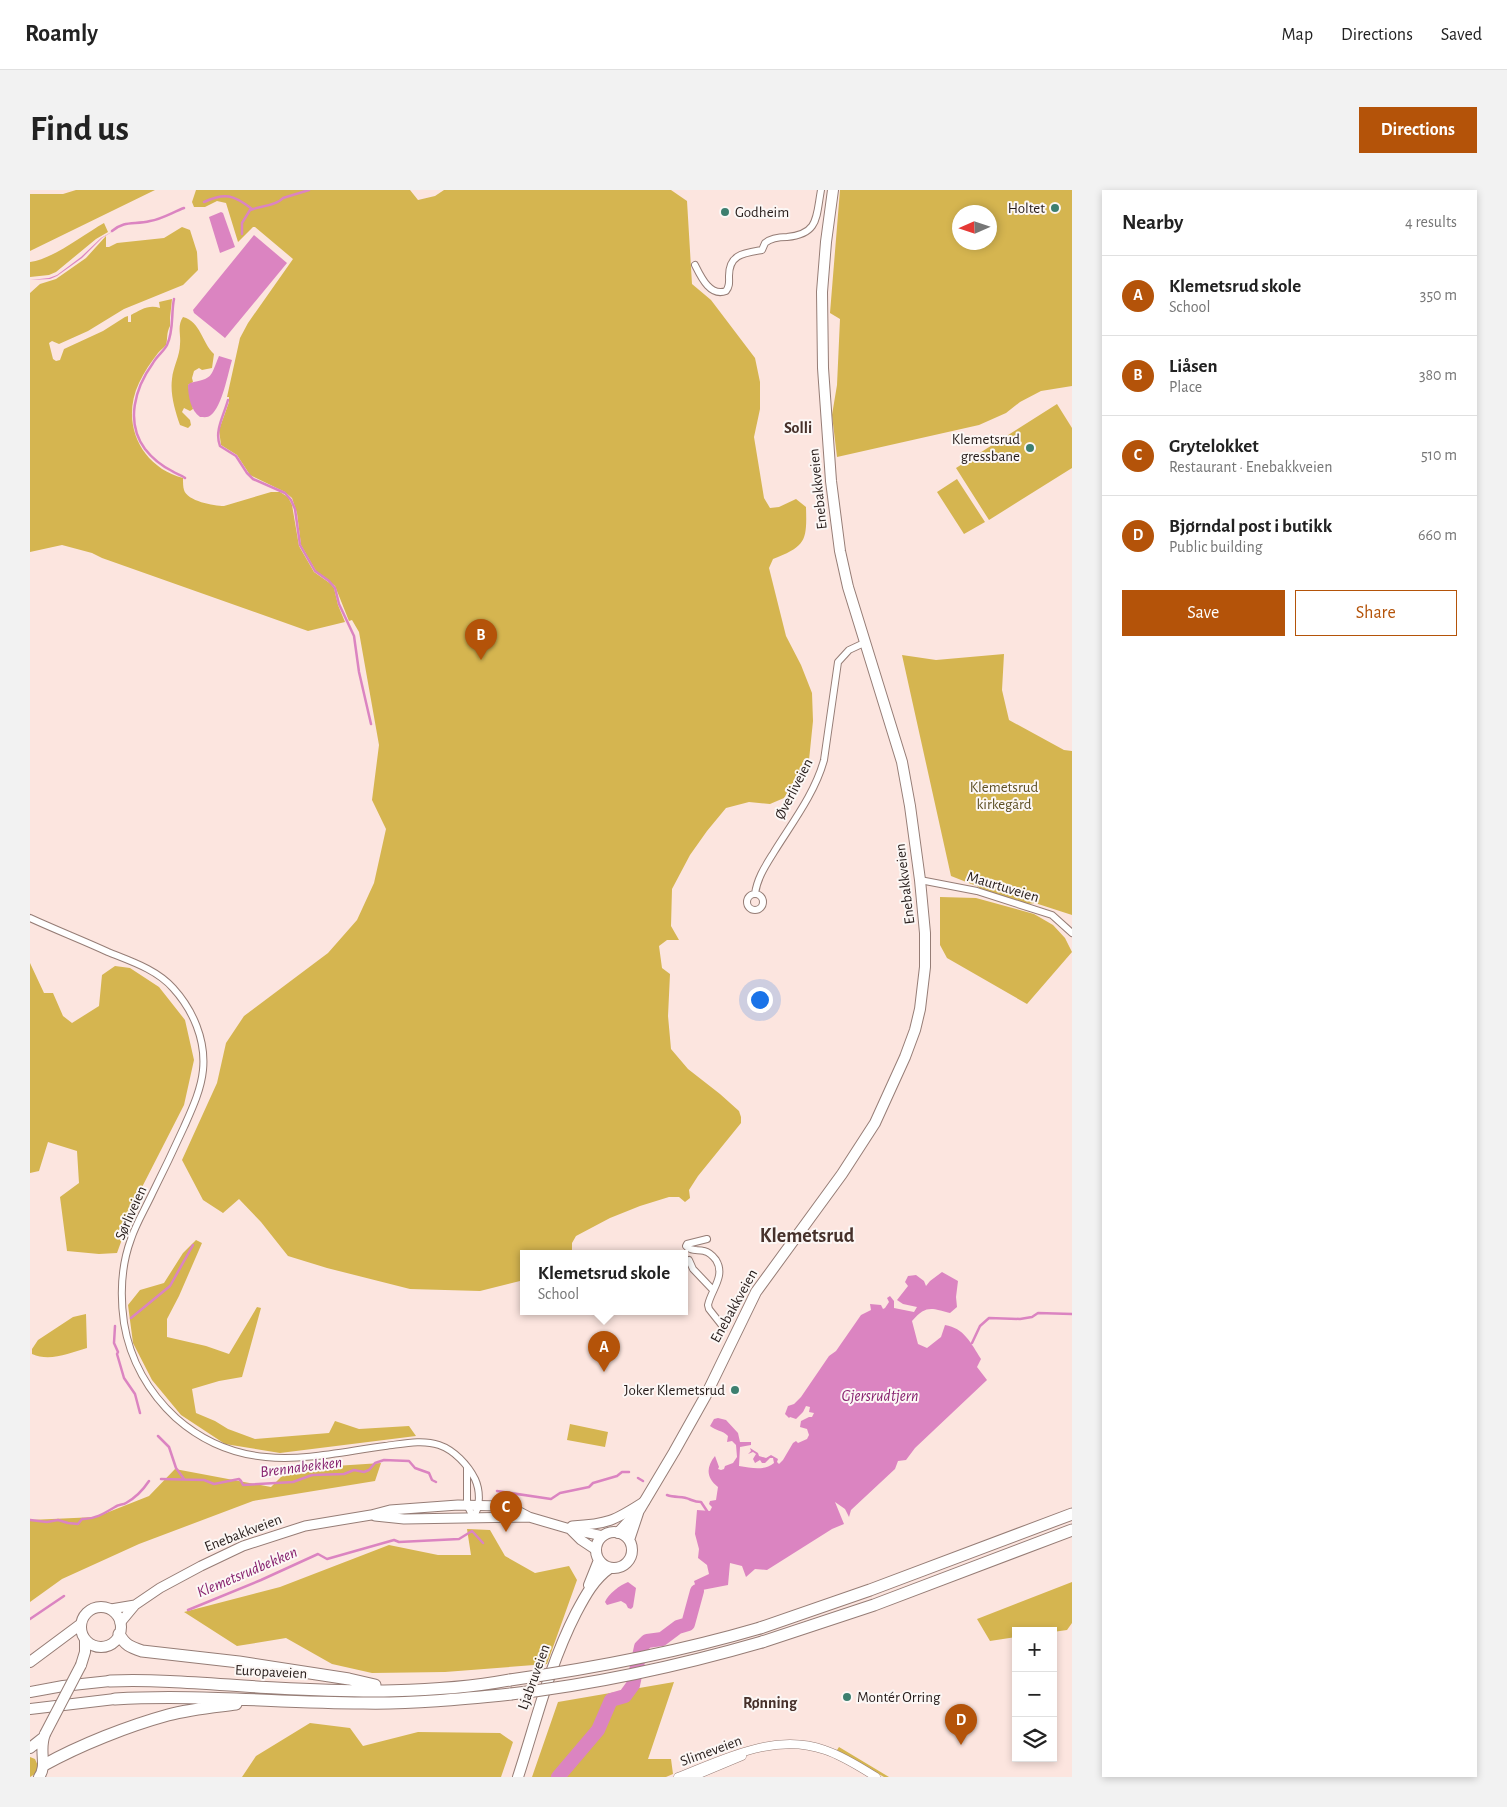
<!DOCTYPE html>
<html lang="en">
<head>
<meta charset="utf-8">
<style>
  :root { --surface:#fff; --page:#f2f2f2; --text:#222; --muted:#767676; --line:#e0e0e0; --accent:#b45309 }
  body { margin:0; font-family:"Alegreya Sans",sans-serif; background:var(--page); color:var(--text) }
  .controls { position:absolute; right:15px; bottom:15px; display:grid; overflow:hidden; border-radius:0px; box-shadow:0 2px 8px #0003 }
  .controls button { width:45px; height:45px; display:grid; place-items:center; padding:0; border:0; border-bottom:1px solid var(--line); background:var(--surface); color:var(--text); font:25px sans-serif }
  .compass { position:absolute; left:922px; top:15px; width:45px; height:45px; border-radius:50%; background:var(--surface); box-shadow:0 2px 8px #0003; rotate:267deg }
  .you { position:absolute; left:729px; top:809px; width:18px; height:18px; margin:-12px; border:4px solid #fff; border-radius:50%; background:#1a73e8; box-shadow:0 0 0 8px #1a73e833 }
  .badge { display:grid; place-items:center; width:32px; height:32px; border-radius:50%; background:var(--accent); color:#fff; font-size:16px; font-weight:700 }
  .pin { position:absolute; translate:-50% -41px; filter:drop-shadow(0 1px 2px #0008) }
  .pin::after { content:''; position:absolute; top:26px; width:18px; height:15px; background:inherit; clip-path:polygon(0 0,100% 0,50% 100%) }
  .popup { position:absolute; left:490px; top:1060px; width:168px; height:65px; box-sizing:border-box; display:grid; place-content:center; border-radius:0px; background:var(--surface); filter:drop-shadow(0 1px 4px #0005); font-size:16px; white-space:nowrap; color:var(--muted) }
  .popup b { font-size:19px; color:var(--text) }
  .popup::after { content:''; position:absolute; left:50%; top:100%; margin-left:-10px; border:10px solid transparent; border-top-color:var(--surface) }
  .list { margin:0; padding:0; list-style:none }
  h2 { display:flex; justify-content:space-between; align-items:center; height:65px; margin:0; padding:0 20px; font-size:21px }
  h2 small { font-size:16px; font-weight:400; color:var(--muted) }
  .list li { display:grid; grid-template-columns:32px 1fr auto; gap:15px; align-items:center; box-sizing:border-box; height:80px; padding:0 20px; border-top:1px solid var(--line) }
  .list b { display:block; font-size:19px; white-space:nowrap }
  .list p { margin:0; font-size:16px; white-space:nowrap; color:var(--muted) }
  .list em { font-size:16px; font-style:normal; color:var(--muted) }
  .actions { display:flex; gap:10px; padding:15px 20px }
  .actions a { flex:1; padding:11px 0; border:1px solid var(--accent); border-radius:0px; text-align:center; font-size:18px; color:var(--accent) }
  .actions .main { background:var(--accent); color:#fff }
  .icon { flex:none; width:28px; height:28px; fill:none; stroke:currentColor; stroke-width:2; stroke-linecap:round; stroke-linejoin:round }
  .map { position:relative; flex:none; width:1042px; height:1587px; overflow:hidden; border-radius:0px }
  header { display:flex; align-items:center; gap:30px; box-sizing:border-box; height:70px; padding:0 25px; background:var(--surface); border-bottom:1px solid var(--line) }
  header strong { font-size:24px }
  nav { display:flex; gap:28px; margin-inline-start:auto; font-size:18px }
  .intro { display:flex; align-items:center; justify-content:space-between; box-sizing:border-box; height:120px; padding:0 30px }
  h1 { margin:0; font-size:35px }
  .button { padding:12px 22px; border-radius:0px; background:var(--accent); color:#fff; font-size:18px; font-weight:700 }
  main { display:flex; gap:30px; padding:0 30px }
  aside { flex:1; background:var(--surface); border-radius:0px; box-shadow:0 2px 8px #0003 }
  .map>svg:first-child { display:block }
  .green { fill:#d5b550; fill-rule:evenodd }
  .water { fill:#db84c1 }
  .lines { fill:none; stroke-linecap:round; stroke-linejoin:round }
  .stream { stroke:#db84c1; stroke-width:2.5 }
  .river { stroke:#db84c1; stroke-width:14 }
  .minor-casing { stroke:#967d76; stroke-width:8 }
  .tertiary-casing { stroke:#967d76; stroke-width:9 }
  .secondary-casing { stroke:#967d76; stroke-width:11 }
  .primary-casing { stroke:#967d76; stroke-width:12 }
  .trunk-casing { stroke:#967d76; stroke-width:12 }
  .motorway-casing { stroke:#967d76; stroke-width:13 }
  .minor { stroke:#fff; stroke-width:6 }
  .tertiary { stroke:#fff; stroke-width:8 }
  .secondary { stroke:#fff; stroke-width:9 }
  .primary { stroke:#fff; stroke-width:10 }
  .trunk { stroke:#fff; stroke-width:10 }
  .motorway { stroke:#fff; stroke-width:11 }
  .trunk-bridge-casing { stroke:#967d76; stroke-width:12; stroke-linecap:butt }
  .motorway-bridge-casing { stroke:#967d76; stroke-width:13; stroke-linecap:butt }
  .trunk-bridge { stroke:#fff; stroke-width:10 }
  .motorway-bridge { stroke:#fff; stroke-width:11 }
  .poi-dot { fill:#3d7f6f; stroke:#fcf7f5; stroke-width:2 }
  .labels { text-anchor:middle; dominant-baseline:central; stroke-width:4; stroke-linejoin:round; paint-order:stroke }
  .poi-label { font-size:15px; fill:#261c1a; stroke:#fcf7f5; text-anchor:end }
  .street-label { font-size:15px; fill:#261c1a; stroke:#fcf7f5 }
  .park-label { font-size:15px; fill:#5e5025; stroke:#fcf7f5 }
  .neighbourhood-label { font-size:16px; font-weight:bold; fill:#46312b; stroke:#fcf7f5 }
  .water-label { font-size:16px; font-style:italic; fill:#87226f; stroke:#fcf7f5 }
  .district-label { font-size:20px; font-weight:bold; fill:#46312b; stroke:#fcf7f5 }
</style>
</head>
<body>
<header>
<strong>Roamly</strong>
<nav><a>Map</a><a>Directions</a><a>Saved</a></nav>
</header>
<div class="intro"><h1>Find us</h1><a class="button">Directions</a></div>
<main>
<div class="map">
<svg width="1042" height="1587" viewBox="0 0 1042 1587">
  <rect width="100%" height="100%" fill="#fce5df"/>
  <path class="green" d="M46 0H125L0 61V4H33Z
    M166 0H380L388 10 405 6 414 0H641L657 11 662 94 681 110 725 168 730 192V219L724 247 734 308 740 318 749 317 766 309 776 317C777 351 776 356 743 369L739 378 756 446 771 475 782 503 783 531 779 570 754 608 740 614 719 612 696 618 677 641 660 665 642 699 641 736 649 750H637L629 756 632 778 640 784 638 826 641 859 658 879 690 904 709 921 711 927V933L668 986 659 1000 660 1008 655 1012 649 1007H639L610 1016 580 1028 546 1046 542 1053V1060L545 1063H494V1090L450 1101 380 1099 297 1078 258 1066 231 1032 209 1009 193 1023 173 1010 152 970 187 893 196 853 214 826 298 763 327 730 344 693 356 639 342 610 349 555 329 442 322 430 319 431 305 396 286 381 271 355 267 323 262 308 255 302 220 285 207 265 191 255 189 240 199 212V207H197L210 148 218 133 263 69 225 37H223L208 52 196 13 187 11 175 17H164L162 12Z
    M810 0H1042V196L1011 201 990 212 976 223 949 235 807 267 802 225 807 195 810 129 800 123ZM929 22H959V52H929Z
    M74 33 78 42 66 49 26 82 19 85 0 87V72C23 69 53 45 74 33Z
    M152 37 160 40 167 62 168 80 153 95 94 119 58 141 29 154 22 151 19 153 23 169 26 171 30 170 34 159 73 141 95 127 98 126V132H101V125C110 120 119 114 130 118L129 112 142 109 140 128V136C136 144 138 148 136 155 134 158 130 160 128 163 121 172 114 182 109 193 90 233 111 277 153 288 153 292 153 297 154 300 157 311 184 316 194 316L241 302H250L258 307 262 315 269 356 284 382 301 394 304 398 308 415 315 432 278 441 72 368 62 363 32 355 0 362V103L10 94 26 89 56 68 76 46V57H79L87 53 134 48Z
    M153 127C171 132 172 153 184 164L182 178 172 180 169 178 164 181 162 188 163 192 158 195 163 219 160 221 154 218 152 222 160 230 161 235 158 238 150 235C145 221 140 204 142 189 143 177 150 166 150 154 151 144 147 136 153 127Z
    M1027 214 1042 238V278L959 330 926 278Z
    M927 289 955 332 934 344 907 302Z
    M974 464 972 500 979 530 1034 560 1042 561V725L1005 713 998 714 949 699V697L921 686 872 465 906 470Z
    M910 707 946 708 1004 724 1023 735 1035 748 1042 762 997 814 917 768 910 755Z
    M0 773 14 803H23L33 826 42 833 69 816 72 785 85 776 100 778 129 797 155 830 164 870 154 915 108 1005 87 1063 69 1064 37 1061 30 1007 49 993 47 961 18 952 9 981 0 983Z
    M166 1050 172 1053 149 1106 137 1129V1147L176 1156 199 1164 227 1117 231 1118 212 1187 189 1191 162 1199 166 1223 185 1231 198 1239 225 1249 299 1243 305 1231 329 1239 379 1236 386 1246 250 1263 195 1254 151 1225 122 1190 103 1153 98 1115 110 1100 134 1093 153 1063Z
    M56 1124 57 1158C39 1163 20 1172 2 1164V1159L8 1150 43 1127Z
    M540 1234 578 1242 575 1257 537 1250Z
    M351 1273 345 1291 223 1311 109 1354 32 1389 0 1412V1330L66 1327 119 1306 145 1279 241 1297 259 1279Z
    M437 1339 460 1340 475 1366 505 1383 539 1376 547 1390 517 1474 415 1482 342 1483 302 1474 256 1448 207 1456 154 1422 250 1397 359 1355 408 1365H441Z
    M1042 1392V1433L1037 1440 1023 1442V1441H986V1447L960 1451 947 1429Z
    M644 1492 618 1569H641L643 1584 636 1587H502L528 1512Z
    M280 1533 320 1538 333 1556 388 1542 470 1543 483 1552 471 1587H212L226 1566Z
    M809 1557 859 1587H861H854L807 1560Z
    M0 1567 5 1569 8 1576 5 1584 0 1587Z"/>
  <path class="water" d="M191 22 193 23 205 57 190 63 179 27Z
    M85 40 72 48 52 68 27 86 20 89 0 90 19 88 27 85 51 67 71 48Z
    M224 45 257 73 195 148 164 123 163 120Z
    M189 166 202 170C198 183 192 217 181 225 178 228 174 227 170 227 161 221 158 206 158 195L160 193C183 188 180 188 189 166Z
    M912 1082 928 1091 926 1107 927 1117 920 1123C901 1118 896 1115 882 1131L888 1154 897 1158 911 1147 915 1135C934 1138 941 1153 951 1169L947 1177 957 1190 885 1258 876 1270 868 1271 865 1279 821 1320 819 1327 815 1319 805 1312 814 1334 802 1339 737 1380 725 1379 716 1387 712 1376 700 1373 698 1395 667 1401 664 1391 679 1384 677 1375 668 1368 669 1359 665 1344 667 1320 680 1321 682 1317 679 1314 680 1311 686 1310 688 1297C676 1288 676 1277 685 1266L689 1277 688 1279 691 1280 694 1279 695 1276 703 1273 707 1267 706 1255 702 1251 697 1252 698 1246C692 1240 686 1241 680 1236L684 1229 688 1228 696 1230 708 1243 710 1252H721V1255L710 1257 709 1276C722 1278 734 1281 744 1273L743 1268H740L735 1273H732L730 1270 725 1273 723 1269 726 1264 723 1262 718 1264 721 1261 720 1258 728 1263 729 1266 736 1268 741 1265 748 1269 747 1272 749 1274 753 1270 763 1253 766 1251 768 1253 777 1249 779 1245 777 1239 770 1237 771 1231 779 1227H782L784 1223 779 1222 780 1217 776 1216 773 1222 766 1229 760 1227 759 1228 755 1224 758 1216 764 1214 771 1207 799 1166 806 1161 831 1125 841 1120 840 1114 851 1115 853 1119 855 1118 859 1112 857 1108 860 1106 864 1111V1118L884 1122 887 1117 873 1114 867 1110 878 1096 875 1092 878 1086 886 1085 894 1091 896 1096 900 1091Z
    M598 1392 606 1398 603 1417 601 1419 598 1418 596 1414 591 1411 577 1415 575 1412C578 1404 590 1395 598 1392Z"/>
  <g class="lines">
    <path class="stream" d="M174 12C195 2 204 5 222 19
      M82 41C95 30 104 35 120 31 132 29 143 22 154 18
      M212 44V33L220 20C230 16 246 16 253 8L279 0
      M144 109C141 123 144 141 137 155 134 161 127 166 123 173 105 198 95 232 115 259 122 268 132 276 142 281 146 284 152 285 155 288
      M198 210C194 225 184 241 190 256L206 266 217 283 223 289 255 303 261 310 265 319 270 355 285 381 299 391 305 398 309 414 324 446 329 482 341 534
      M101 1128 140 1096 163 1055
      M85 1136 84 1153 88 1162 87 1164 94 1188 105 1204 110 1223
      M942 1153 950 1136 959 1128 990 1129 1002 1127 1008 1123 1042 1124
      M128 1246 139 1257 146 1278 154 1289
      M608 1288 613 1291
      M131 1289 174 1290 184 1294 209 1289 211 1291 213 1295 263 1292 282 1285 314 1284 324 1280 334 1282 339 1280 345 1273 354 1270 379 1271 385 1278 399 1283 402 1290 406 1292
      M467 1301 521 1309 530 1303 559 1297 563 1293 587 1286 592 1282H599
      M637 1305C645 1308 653 1306 659 1309 664 1311 665 1312 671 1312L677 1321
      M0 1330 17 1332 28 1330 38 1333 48 1334 52 1329C64 1330 75 1323 85 1317 88 1314 93 1315 96 1313 105 1308 113 1300 119 1291
      M158 1420 231 1390 288 1364 297 1369 364 1350 369 1352 429 1349 442 1341 453 1353
      M0 1429 34 1406"/>
    <path class="river" d="M528 1587 568 1540 581 1510 595 1506 603 1495 611 1457 617 1451 632 1449 648 1437 658 1434 667 1401"/>
    <defs>
      <path id="minor" d="M665 75C671 87 680 107 696 101 700 96 699 92 699 86 699 64 714 63 732 60L735 53C741 48 748 47 757 47 789 44 786 27 791 0
        M890 690 947 701 1022 725 1042 743
        M725 704C727 688 736 675 744 662 762 633 785 603 794 570L808 472 819 460 834 453
        M717 712a8 8 0 1 1 16 0a8 8 0 1 1-16 0Z
        M0 728C26 740 52 750 78 762 100 771 126 779 143 798 163 820 176 850 173 880 171 900 162 919 154 937 144 959 133 982 122 1004 115 1019 106 1034 101 1049 91 1076 90 1105 94 1133 100 1170 119 1203 146 1228 171 1250 202 1264 236 1267 275 1271 316 1261 355 1256 372 1254 392 1249 409 1255 424 1260 438 1275 445 1289 450 1300 451 1317 443 1327L437 1315V1278
        M677 1049 657 1054 656 1056C661 1062 668 1059 674 1061 679 1062 683 1066 686 1070 696 1086 681 1100 678 1115L679 1119 694 1138
        M659 1070 663 1079 683 1100"/>
      <path id="tertiary" d="M648 1587C694 1569 745 1542 795 1560 813 1566 830 1577 846 1587
        M662 1587 712 1566"/>
      <path id="secondary" d="M345 1326 374 1329 499 1327
        M542 1336C578 1334 584 1331 615 1311
        M540 1339 551 1350 566 1360
        M81 1419 105 1415
        M90 1433 105 1415 130 1398 171 1376 213 1356 275 1336 341 1325 360 1320 428 1315 470 1316 482 1318 499 1327 540 1339 573 1346"/>
      <path id="primary" d="M566 1360a18 18 0 1 1 36 0a18 18 0 1 1-36 0Z
        M588 1343 610 1319 644 1262 676 1205 726 1102 812 984 845 933 875 867 885 840 890 819 895 777V743L890 690 880 616 872 572 818 397 810 361 801 291 793 178 792 102 796 52 803 0
        M599 1350 609 1320
        M559 1395 569 1370
        M488 1587C506 1532 519 1476 546 1423 555 1406 564 1389 580 1378"/>
      <path id="trunk" d="M51 1437a20 20 0 1 1 40 0a20 20 0 1 1-40 0Z
        M0 1472 51 1434
        M51 1475 55 1462V1449
        M0 1502 33 1496 80 1491
        M0 1519 85 1509
        M0 1558 14 1547
        M9 1587C18 1575 8 1561 15 1544"/>
      <path id="motorway" d="M730 1438 840 1400 1042 1324
        M89 1444C95 1455 100 1457 112 1461L209 1472 319 1489 345 1495
        M732 1452 844 1415 1042 1340
        M80 1491C135 1489 190 1495 246 1498 323 1502 404 1504 480 1490
        M85 1509C168 1504 250 1513 333 1513 382 1514 432 1509 481 1504
        M14 1575C50 1555 98 1536 138 1525 160 1519 183 1517 206 1514"/>
    </defs>
    <use href="#minor" class="minor-casing"/>
    <use href="#tertiary" class="tertiary-casing"/>
    <use href="#secondary" class="secondary-casing"/>
    <use href="#primary" class="primary-casing"/>
    <use href="#trunk" class="trunk-casing"/>
    <use href="#motorway" class="motorway-casing"/>
    <use href="#minor" class="minor"/>
    <use href="#tertiary" class="tertiary"/>
    <use href="#secondary" class="secondary"/>
    <use href="#primary" class="primary"/>
    <use href="#trunk" class="trunk"/>
    <use href="#motorway" class="motorway"/>
    <defs>
      <path id="trunk-bridge" d="M15 1544 51 1475"/>
      <path id="motorway-bridge" d="M480 1490C565 1478 648 1462 730 1438
        M481 1504C566 1494 649 1476 732 1452"/>
    </defs>
    <use href="#trunk-bridge" class="trunk-bridge-casing"/>
    <use href="#motorway-bridge" class="motorway-bridge-casing"/>
    <use href="#trunk-bridge" class="trunk-bridge"/>
    <use href="#motorway-bridge" class="motorway-bridge"/>
  </g>
  <g class="poi-dot">
    <circle cx="1025" cy="18" r="5"/>
    <circle cx="695" cy="22" r="5"/>
    <circle cx="1000" cy="258" r="5"/>
    <circle cx="705" cy="1200" r="5"/>
    <circle cx="817" cy="1507" r="5"/>
  </g>
  <g class="labels">
    <g class="poi-label">
      <text x="1015" y="18">Holtet</text>
      <text x="705" y="22" text-anchor="start">Godheim</text>
      <text x="990" y="249">Klemetsrud<tspan x="990" dy="17">gressbane</tspan></text>
      <text x="695" y="1200">Joker Klemetsrud</text>
      <text x="827" y="1507" text-anchor="start">Montér Orring</text>
    </g>
    <g class="street-label">
      <text transform="translate(788 299) rotate(-96)">Enebakkveien</text>
      <text transform="translate(764 599) rotate(-63)">Øverliveien</text>
      <text transform="translate(875 694) rotate(-97)">Enebakkveien</text>
      <text transform="translate(973 697) rotate(17)">Maurtuveien</text>
      <text transform="translate(101 1023) rotate(-66)">Sørliveien</text>
      <text transform="translate(704 1116) rotate(-61)">Enebakkveien</text>
      <text transform="translate(213 1343) rotate(-21)">Enebakkveien</text>
      <text transform="translate(241 1482) rotate(3)">Europaveien</text>
      <text transform="translate(504 1487) rotate(-70)">Ljabruveien</text>
      <text transform="translate(681 1561) rotate(-20)">Slimeveien</text>
    </g>
    <g class="park-label">
      <text x="974" y="597">Klemetsrud<tspan x="974" dy="17">kirkegård</tspan></text>
    </g>
    <g class="neighbourhood-label">
      <text x="768" y="238">Solli</text>
      <text x="740" y="1513">Rønning</text>
    </g>
    <g class="water-label">
      <text x="850" y="1206">Gjersrudtjern</text>
      <text transform="translate(271 1277) rotate(-7)">Brennabekken</text>
      <text transform="translate(217 1382) rotate(-23)">Klemetsrudbekken</text>
    </g>
    <g class="district-label">
      <text x="777" y="1046">Klemetsrud</text>
    </g>
  </g>
</svg>
<div class="controls">
<button>+</button>
<button>−</button>
<button><svg class="icon" aria-label="layers" viewBox="0 0 24 24"><path d="M12 4l9 5-9 5-9-5zM3 14l9 5 9-5"/></svg></button>
</div>
<svg class="compass" viewBox="-18 -18 36 36"><path d="M0-13l5 13h-10z" fill="#e53935"/><path d="M0 13l5-13h-10z" fill="#767676"/></svg>
<div class="you"></div>
<div class="pin badge" style="left:574px;top:1182px">A</div>
<div class="popup"><b>Klemetsrud skole</b>School</div>
<div class="pin badge" style="left:451px;top:470px">B</div>
<div class="pin badge" style="left:476px;top:1342px">C</div>
<div class="pin badge" style="left:931px;top:1555px">D</div>
</div>
<aside>
<h2>Nearby<small>4 results</small></h2>
<ul class="list">
<li><span class="badge">A</span><div><b>Klemetsrud skole</b><p>School</p></div><em>350 m</em></li>
<li><span class="badge">B</span><div><b>Liåsen</b><p>Place</p></div><em>380 m</em></li>
<li><span class="badge">C</span><div><b>Grytelokket</b><p>Restaurant · Enebakkveien</p></div><em>510 m</em></li>
<li><span class="badge">D</span><div><b>Bjørndal post i butikk</b><p>Public building</p></div><em>660 m</em></li>
</ul>
<div class="actions"><a class="main">Save</a><a>Share</a></div>
</aside>
</main>
</body>
</html>
